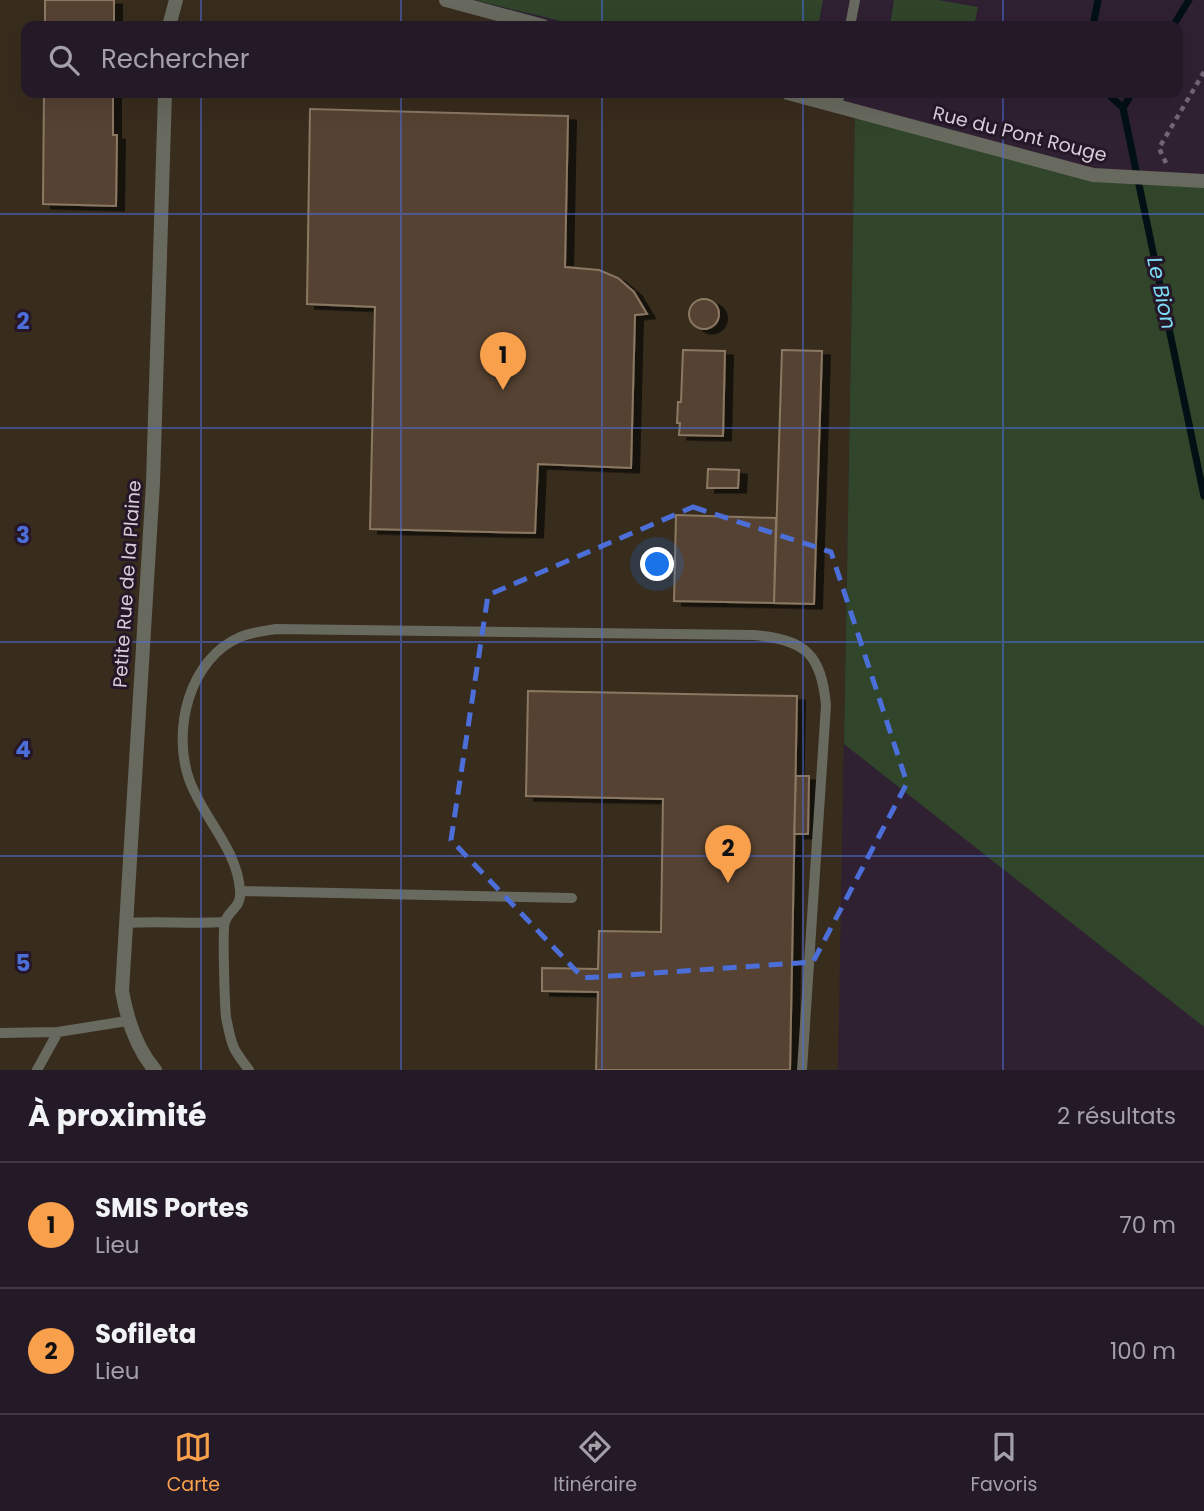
<!DOCTYPE html>
<html lang="fr">
<head>
<meta charset="utf-8">
<style>
  :root { --surface:#241926; --page:#2c222e; --text:#f1f3f6; --muted:#a3a0a7; --line:#413843; --accent:#f9a04d }
  body { margin:0; font-family:Poppins,sans-serif; background:var(--page); color:var(--text) }
  .you { position:absolute; left:658px; top:565px; width:24px; height:24px; margin:-18px; border:5px solid #fff; border-radius:50%; background:#1a73e8; box-shadow:0 0 0 10px #1a73e833 }
  .badge { display:grid; place-items:center; width:46px; height:46px; border-radius:50%; background:var(--accent); color:#111; font-size:23px; font-weight:700 }
  .pin { position:absolute; translate:-50% -58px; filter:drop-shadow(0 2px 4px #0008) }
  .pin::after { content:''; position:absolute; top:37px; width:24px; height:21px; background:inherit; clip-path:polygon(0 0,100% 0,50% 100%) }
  .list { margin:0; padding:0; list-style:none }
  h2 { display:flex; justify-content:space-between; align-items:center; height:91px; margin:0; padding:0 28px; font-size:30px }
  h2 small { font-size:23px; font-weight:400; color:var(--muted) }
  .list li { display:grid; grid-template-columns:46px 1fr auto; gap:21px; align-items:center; box-sizing:border-box; height:126px; padding:0 28px; border-top:2px solid var(--line) }
  .list b { display:block; font-size:26px; white-space:nowrap }
  .list p { margin:0; font-size:23px; white-space:nowrap; color:var(--muted) }
  .list em { font-size:23px; font-style:normal; color:var(--muted) }
  .icon { flex:none; width:38px; height:38px; fill:none; stroke:currentColor; stroke-width:2; stroke-linecap:round; stroke-linejoin:round }
  .map { position:relative; flex:none; width:1204px; height:1070px; overflow:hidden }
  .search { position:absolute; background:var(--surface); box-shadow:0 7px 28px #0002; left:21px; right:21px; top:21px; height:77px; display:flex; align-items:center; gap:18px; box-sizing:border-box; padding:0 24px; border-radius:14px; color:var(--muted); font-size:26px }
  .sheet { height:343px; background:var(--surface) }
  nav { display:flex; justify-content:space-around; align-items:center; box-sizing:border-box; height:98px; border-top:2px solid var(--line); background:var(--surface); font-size:19px; color:var(--muted) }
  nav a { display:grid; justify-items:center; gap:4px }
  nav .on { color:var(--accent) }
  .map>svg:first-child { display:block }
  .industrial { fill:#382c1d }
  .green { fill:#30452a }
  .lines { fill:none; stroke-linecap:round; stroke-linejoin:round }
  .stream { stroke:#011015; stroke-width:7 }
  .building { fill:#554330; stroke:#8b7863; stroke-width:2; filter:url(#shadow) }
  .path { stroke:#726574; stroke-width:4.5; stroke-dasharray:5 5; stroke-linecap:butt }
  .service { stroke:#696a5f; stroke-width:10 }
  .minor { stroke:#696a5f; stroke-width:14 }
  .marked { fill:none; stroke:#4c6ed8; stroke-width:5; stroke-dasharray:14 9; stroke-linejoin:round }
  .grid { fill:none; stroke:#4c6ed8; stroke-width:2; stroke-opacity:0.55 }
  .labels { text-anchor:middle; dominant-baseline:central; stroke-width:6; stroke-linejoin:round; paint-order:stroke }
  .street-label { font-size:19px; fill:#d7cdd9; stroke:#261728 }
  .water-label { font-size:21px; font-style:italic; fill:#7dddf6; stroke:#261728 }
  .grid-label { font-size:23px; text-anchor:middle; font-weight:bold; fill:#4c6ed8; stroke:#261728; stroke-width:6; stroke-linejoin:round; paint-order:stroke }
</style>
</head>
<body>
<div class="map">
<svg width="1204" height="1070" viewBox="0 0 1204 1070">
  <defs>
    <filter id="shadow"><feDropShadow dx="8" dy="4.5" stdDeviation="0" flood-color="#0009"/></filter>
  </defs>
  <rect width="100%" height="100%" fill="#302132"/>
  <path class="industrial" d="M0 0H446L543 26H26V93H788L855 111 838 1070H0Z"/>
  <path class="green" d="M474 0H823L818 26H582Z
    M894 0H938L978 7 974 26H890Z
    M855 111 1093 175 1204 178V1027L844 744Z"/>
  <g class="lines">
    <path class="stream" d="M1093 26 1098 0
      M1173 26 1189 0
      M1107 93 1123 108
      M1132 93 1123 108 1204 496"/>
  </g>
  <path class="building" d="M45 0H114V26H45Z
    M44 93H113V135H117L116 206 43 204Z
    M310 109 568 116 565 267 599 270 618 278 634 292 647 314 635 315 631 468 538 464 535 533 370 529 375 307 307 304Z
    M689 314a15 15 0 1 1 30 0a15 15 0 1 1-30 0Z
    M683 350 725 351 723 436 679 435 680 423H677L678 402H681Z
    M782 350 822 351 814 604 774 603Z
    M708 469 739 470 738 488H707Z
    M676 515 776 518 774 603 674 601Z
    M528 691 797 696 790 1070H596L598 992 542 991V968L598 969 599 931 661 932 663 799 526 796Z
    M796 776H809L808 834H794Z"/>
  <g class="lines">
    <path class="path" d="M1166 163 1159 148 1204 72"/>
    <path class="service" d="M850 26 855 0
      M837 106 840 93
      M240 891 572 898
      M125 923C159 921 191 924 225 922
      M0 1033 58 1032 127 1021
      M37 1070 58 1032
      M249 1070C244 1063 238 1056 234 1048 230 1039 228 1027 226 1017 225 1007 222 929 225 922 229 909 242 908 240 890 237 848 202 817 189 779 172 730 189 659 240 637 252 632 264 631 276 629L754 635C806 640 821 654 826 705L802 1070"/>
    <path class="minor" d="M446 0 543 26
      M169 26 176 0
      M788 93 1093 175 1204 181
      M155 1070C136 1048 127 1019 122 991L153 483 165 93"/>
  </g>
  <path class="marked" d="M693 507 831 552 907 783 813 962 583 978 451 840 488 595Z"/>
  <path class="grid" d="M201 0V26M401 0V26M602 0V26M803 0V26M1003 0V26M201 93V1070M401 93V1070M602 93V1070M803 93V1070M1003 93V1070M0 214H1204M0 428H1204M0 642H1204M0 856H1204"/>
  <g class="labels">
    <g class="street-label">
      <text transform="translate(1020 134) rotate(14)">Rue du Pont Rouge</text>
      <text transform="translate(127 584) rotate(-86)">Petite Rue de la Plaine</text>
    </g>
    <g class="water-label">
      <text transform="translate(1162 293) rotate(78)">Le Bion</text>
    </g>
  </g>
  <g class="grid-label">
    <text x="23" y="329">2</text>
    <text x="23" y="543">3</text>
    <text x="23" y="757">4</text>
    <text x="23" y="971">5</text>
  </g>
</svg>
<div class="you"></div>
<div class="pin badge" style="left:503px;top:390px">1</div>
<div class="pin badge" style="left:728px;top:883px">2</div>
<div class="search"><svg class="icon" aria-label="search" viewBox="0 0 24 24"><circle cx="10" cy="10" r="6"/><path d="M15 15l6 6"/></svg>Rechercher</div>
</div>
<section class="sheet">
<h2>À proximité<small>2 résultats</small></h2>
<ul class="list">
<li><span class="badge">1</span><div><b>SMIS Portes</b><p>Lieu</p></div><em>70 m</em></li>
<li><span class="badge">2</span><div><b>Sofileta</b><p>Lieu</p></div><em>100 m</em></li>
</ul>
</section>
<nav>
<a class="on"><svg class="icon" aria-label="map" viewBox="0 0 24 24"><path d="M3 6l6-2 6 2 6-2v14l-6 2-6-2-6 2zM9 4v14M15 6v14"/></svg>Carte</a>
<a><svg class="icon" aria-label="directions" viewBox="0 0 24 24"><path d="M12 3l9 9-9 9-9-9zM9 14v-3h6M13 9l2 2-2 2"/></svg>Itinéraire</a>
<a><svg class="icon" aria-label="saved" viewBox="0 0 24 24"><path d="M7 4h10v16l-5-4-5 4z"/></svg>Favoris</a>
</nav>
</body>
</html>
